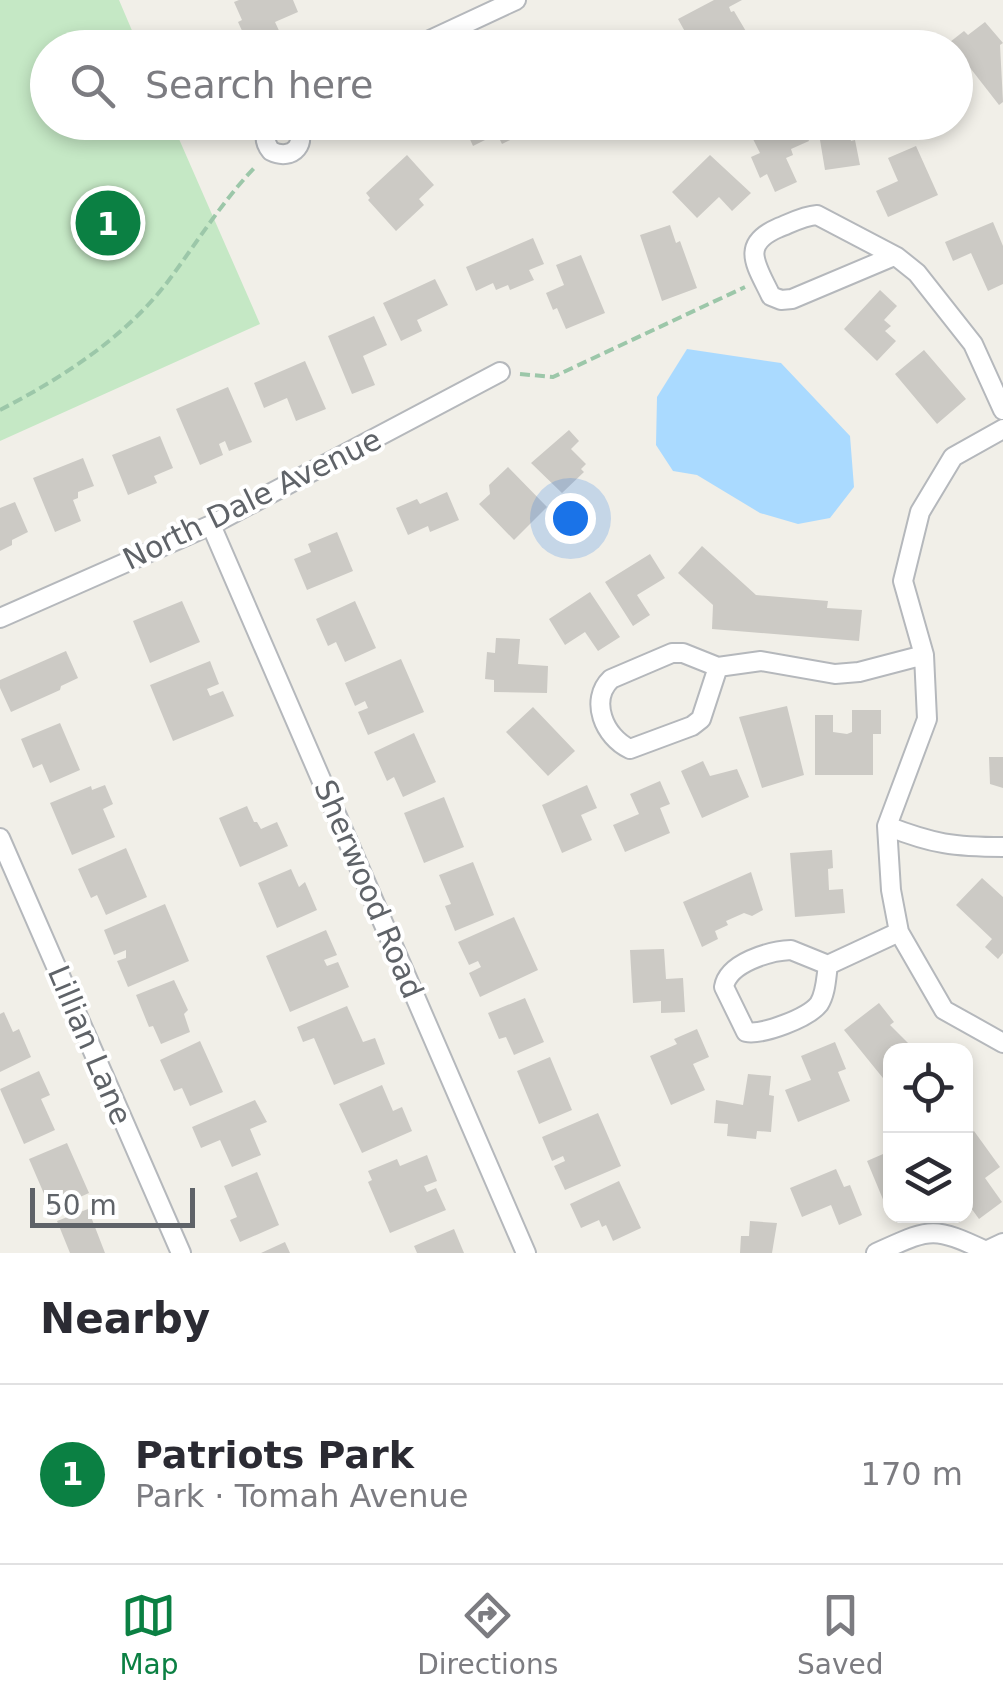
<!DOCTYPE html>
<html lang="en">
<head>
<meta charset="utf-8">
<style>
  :root { --surface:#fff; --page:#f2f2f3; --text:#2b2b33; --muted:#7c7c81; --line:#e1e1e2; --accent:#0b8043 }
  body { margin:0; font-family:"DejaVu Sans",sans-serif; background:var(--page); color:var(--text) }
  .controls { position:absolute; right:30px; bottom:30px; display:grid; overflow:hidden; border-radius:20px; box-shadow:0 5px 15px #0003 }
  .controls button { width:90px; height:90px; display:grid; place-items:center; padding:0; border:0; border-bottom:2px solid var(--line); background:var(--surface); color:var(--text); font:50px sans-serif }
  .scale { position:absolute; left:30px; bottom:25px; width:165px; box-sizing:border-box; padding-left:10px; border:5px solid #5f6368; border-top:0; font-size:28px; line-height:35px; white-space:nowrap; color:#5f6368; -webkit-text-stroke:8px #fff; paint-order:stroke }
  .you { position:absolute; left:570px; top:518px; width:35px; height:35px; margin:-25px; border:8px solid #fff; border-radius:50%; background:#1a73e8; box-shadow:0 0 0 15px #1a73e833 }
  .badge { display:grid; place-items:center; width:65px; height:65px; border-radius:50%; background:var(--accent); color:#fff; font-size:32px; font-weight:700 }
  .pin { position:absolute; translate:-50% -50%; border:5px solid #fff; box-shadow:0 2px 10px #0006 }
  .list { margin:0; padding:0; list-style:none }
  h2 { display:flex; justify-content:space-between; align-items:center; height:130px; margin:0; padding:0 40px; font-size:42px }
  h2 small { font-size:32px; font-weight:400; color:var(--muted) }
  .list li { display:grid; grid-template-columns:65px 1fr auto; gap:30px; align-items:center; box-sizing:border-box; height:180px; padding:0 40px; border-top:2px solid var(--line) }
  .list b { display:block; font-size:38px; white-space:nowrap }
  .list p { margin:0; font-size:32px; white-space:nowrap; color:var(--muted) }
  .list em { font-size:32px; font-style:normal; color:var(--muted) }
  .icon { flex:none; width:55px; height:55px; fill:none; stroke:currentColor; stroke-width:2; stroke-linecap:round; stroke-linejoin:round }
  .map { position:relative; flex:none; width:1003px; height:1253px; overflow:hidden }
  .search { position:absolute; background:var(--surface); box-shadow:0 5px 15px #0003; left:30px; right:30px; top:30px; height:110px; display:flex; align-items:center; gap:25px; box-sizing:border-box; padding:0 35px; border-radius:55px; color:var(--muted); font-size:38px }
  .sheet { height:310px; background:var(--surface) }
  nav { display:flex; justify-content:space-around; align-items:center; box-sizing:border-box; height:140px; border-top:2px solid var(--line); background:var(--surface); font-size:28px; color:var(--muted) }
  nav a { display:grid; justify-items:center; gap:5px }
  nav .on { color:var(--accent) }
  .map>svg:first-child { display:block }
  .green { fill:#c5e8c5 }
  .water { fill:#aadaff }
  .building { fill:#cccac5 }
  .lines { fill:none; stroke-linecap:round; stroke-linejoin:round }
  .minor-casing { stroke:#b5b8bc; stroke-width:22 }
  .path { stroke:#9cc7a9; stroke-width:4; stroke-dasharray:10 5; stroke-linecap:butt }
  .minor { stroke:#fff; stroke-width:18 }
  .labels { text-anchor:middle; dominant-baseline:central; stroke-width:8; stroke-linejoin:round; paint-order:stroke }
  .street-label { font-size:30px; fill:#5f6368; stroke:#fff }
</style>
</head>
<body>
<div class="map">
<svg width="1003" height="1253" viewBox="0 0 1003 1253">
  <rect width="100%" height="100%" fill="#f1efe8"/>
  <path class="green" d="M0 0H119L139 47 48 48V122L172 123 260 324 0 441Z"/>
  <path class="water" d="M687 349 781 363 850 436 854 487 830 518 798 524 760 513 697 475 673 471 656 445 657 397Z"/>
  <path class="building" d="M239 0H293L298 12 275 22 282 37 250 48 238 22 242 20 234 2Z
    M714 0H742L729 7 731 12 734 11 747 33 720 48H694L678 19Z
    M985 22 1003 43 1000 45 1003 102 999 105 950 42 964 31 968 35Z
    M637 32 644 48H602Z
    M462 122H547L502 144 497 134 473 146Z
    M751 122H760L765 133 790 122H801L809 141 791 149 793 155 786 158 797 182 775 192 767 174 760 178 751 157 760 153 746 125Z
    M817 122H874L875 130 850 134 851 141 855 140 860 165 825 170Z
    M916 146 938 195 888 217 876 191 898 181 888 158Z
    M407 155 434 185 419 199 424 205 396 231 368 200 370 198 366 193Z
    M710 155 751 193 732 211 719 197 697 218 672 192Z
    M993 222 1003 246V284L988 291 971 253 953 261 945 242Z
    M670 225 676 243 680 241 697 288 662 301 640 235Z
    M533 238 544 264 529 270 534 280 510 290 508 285 496 290 493 283 476 291 466 267Z
    M581 255 605 313 566 329 557 308 553 310 546 293 564 285 556 265Z
    M435 279 448 305 417 320 422 331 401 341 383 303Z
    M880 290 897 306 884 320 891 326 885 331 896 341 877 361 844 329Z
    M374 316 387 345 363 356 375 385 352 394 328 336Z
    M924 350 966 399 937 424 895 374Z
    M305 361 326 409 296 421 287 398 264 408 254 383Z
    M228 387 252 442 229 451 225 441 219 444 223 455 200 465 176 409Z
    M569 430 579 441 571 449 586 464 581 469 584 472 562 493 531 463Z
    M160 436 173 468 154 476 157 483 128 495 112 455Z
    M83 458 94 486 78 492V498L73 500 81 521 55 532 33 478Z
    M508 467 547 507 514 540 479 504 490 494 489 485Z
    M447 492 459 520 430 532 428 526 408 535 396 508 417 499 420 504Z
    M15 502 28 532 12 540V545L0 551V508Z
    M337 532 353 571 307 590 294 559 311 552 308 544Z
    M702 546 756 595 828 601 827 608 862 610 859 641 712 629 713 605 678 573Z
    M650 554 665 578 637 595 650 615 633 626 605 582Z
    M590 592 620 637 598 651 585 632 565 645 549 619Z
    M182 601 200 642 150 663 133 621Z
    M355 601 376 648 345 662 336 642 328 646 316 619Z
    M496 638 520 639 518 664 548 666 547 693 494 692V680L485 679 487 652 495 653Z
    M66 651 78 678 61 686 60 690 11 712 0 688V680Z
    M401 659 424 712 368 735 358 712 368 708 365 701 355 706 345 683Z
    M210 661 219 684 207 689 210 696 223 691 234 716 173 741 150 685Z
    M787 706 804 775 762 788 739 717Z
    M533 707 575 751 548 776 506 732Z
    M852 710H881V734H873V775H815V715H833V732L847 734 852 732Z
    M60 723 80 770 50 783 42 764 33 768 21 739Z
    M414 733 436 782 403 797 394 777 387 781 374 752Z
    M989 757H1003V788L990 784Z
    M703 761 710 776 737 769 749 797 702 818 681 771Z
    M660 781 670 804 660 808 670 833 625 852 613 825 639 814 630 794Z
    M105 785 113 804 103 809 115 837 72 855 50 803 91 786 92 790Z
    M587 785 597 808 581 815 592 840 562 853 542 805Z
    M444 797 464 847 424 863 404 813Z
    M247 806 254 822H257L261 829 277 822 288 846 240 867 219 818Z
    M126 848 147 897 106 915 97 895 91 898 78 869Z
    M832 850 833 868 828 869 829 890 843 889 845 913 795 917 790 853Z
    M473 862 494 915 455 931 445 906 451 904 439 875Z
    M291 869 299 887 305 882 317 910 277 928 258 883Z
    M751 872 763 910 752 916 744 913 726 921 728 925 715 931 718 939 702 947 683 902Z
    M982 878 1003 897V953L998 959 985 947 992 939 956 905Z
    M165 904 189 961 128 987 117 961 126 958V950L114 955 104 930Z
    M514 917 538 970 480 997 469 973 481 967 478 961 469 965 458 942Z
    M326 930 337 955 324 960 327 966 338 962 349 987 290 1012 266 956Z
    M664 949 666 979 683 978 685 1012 661 1013V1001L633 1003 630 950Z
    M174 980 188 1010 184 1014 190 1032 161 1044 153 1026 149 1027 136 995Z
    M525 998 544 1042 514 1055 506 1037 499 1039 488 1013Z
    M879 1003 894 1022 890 1025 915 1050H890V1081L887 1083 844 1030Z
    M347 1006 363 1042 375 1038 385 1064 334 1085 314 1038 303 1042 297 1027Z
    M4 1012 13 1032 19 1029 31 1057 0 1072V1014Z
    M697 1029 709 1057 693 1064 705 1090 671 1105 650 1056 677 1044 674 1039Z
    M200 1041 223 1092 190 1106 182 1088 174 1091 160 1060Z
    M835 1042 846 1069 838 1072 850 1101 798 1122 785 1090 811 1080 801 1056Z
    M550 1057 572 1110 539 1124 517 1071Z
    M39 1071 50 1095 41 1099 55 1130 24 1144 0 1089Z
    M748 1074 771 1076 769 1095 774 1096 771 1132 757 1131 756 1139 727 1136 728 1124 714 1123 716 1100 743 1105Z
    M382 1085 393 1111 402 1107 412 1131 362 1153 339 1104Z
    M255 1100 267 1122 250 1129 261 1155 232 1167 220 1140 201 1148 192 1127Z
    M598 1113 621 1166 565 1190 554 1166 565 1161 563 1156 552 1161 542 1137Z
    M974 1131 1000 1167 985 1178 1002 1202 979 1219 966 1201V1137Z
    M67 1143 89 1193 51 1210 29 1159Z
    M890 1151V1207L887 1209 867 1161Z
    M427 1155 437 1181 424 1186 427 1192 436 1188 446 1210 390 1233 368 1182 372 1180 368 1171 397 1159 400 1166Z
    M836 1169 844 1187 850 1185 862 1215 839 1225 831 1205 802 1217 790 1188Z
    M257 1172 279 1225 240 1242 230 1220 237 1217 224 1186Z
    M619 1181 641 1228 613 1241 606 1225 602 1227 599 1220 581 1228 570 1204Z
    M88 1209 105 1253H70L57 1221Z
    M750 1221 777 1223 772 1253H740L741 1236H749Z
    M454 1229 464 1253H417L414 1246Z
    M285 1242 290 1253H261Z"/>
  <g class="lines">
    <defs>
      <path id="minor" d="M413 48 516 0
        M273 122C264 131 263 141 271 151 293 162 310 142 294 122
        M894 256 792 299 781 300 771 296C757 266 739 245 778 228 791 223 803 216 817 215L897 257 917 273 973 344 1003 410
        M1003 429 953 457 920 512 903 581 924 655 927 719 887 826 891 890 899 932 944 1010 1003 1043
        M211 525 526 1253
        M0 618 211 525 500 372
        M718 667 701 719 692 726 630 749C604 737 589 700 611 679L672 653H683L718 667 761 661 835 674 859 672 924 655
        M887 826C933 844 954 847 1003 847
        M0 838 181 1253
        M791 950 828 965C826 978 826 993 819 1004 808 1018 763 1035 746 1032L724 987C728 963 769 951 791 950Z
        M828 965 899 932
        M876 1253C930 1229 931 1225 986 1251L1003 1243"/>
    </defs>
    <use href="#minor" class="minor-casing"/>
    <path class="path" d="M520 374 553 377 745 287
      M0 410C62 378 126 337 169 280 198 241 223 200 257 165"/>
    <use href="#minor" class="minor"/>
  </g>
  <g class="labels">
    <g class="street-label">
      <text transform="translate(252 499) rotate(-26)">North Dale Avenue</text>
      <text transform="translate(369 889) rotate(67)">Sherwood Road</text>
      <text transform="translate(90 1045) rotate(67)">Lillian Lane</text>
    </g>
  </g>
</svg>
<div class="controls">
<button><svg class="icon" aria-label="locate" viewBox="0 0 24 24"><circle cx="12" cy="12" r="6"/><path d="M12 2v4M12 18v4M2 12h4M18 12h4"/></svg></button>
<button><svg class="icon" aria-label="layers" viewBox="0 0 24 24"><path d="M12 4l9 5-9 5-9-5zM3 14l9 5 9-5"/></svg></button>
</div>
<div class="scale">50 m</div>
<div class="you"></div>
<div class="pin badge" style="left:108px;top:223px">1</div>
<div class="search"><svg class="icon" aria-label="search" viewBox="0 0 24 24"><circle cx="10" cy="10" r="6"/><path d="M15 15l6 6"/></svg>Search here</div>
</div>
<section class="sheet">
<h2>Nearby<small></small></h2>
<ul class="list">
<li><span class="badge">1</span><div><b>Patriots Park</b><p>Park · Tomah Avenue</p></div><em>170 m</em></li>
</ul>
</section>
<nav>
<a class="on"><svg class="icon" aria-label="map" viewBox="0 0 24 24"><path d="M3 6l6-2 6 2 6-2v14l-6 2-6-2-6 2zM9 4v14M15 6v14"/></svg>Map</a>
<a><svg class="icon" aria-label="directions" viewBox="0 0 24 24"><path d="M12 3l9 9-9 9-9-9zM9 14v-3h6M13 9l2 2-2 2"/></svg>Directions</a>
<a><svg class="icon" aria-label="saved" viewBox="0 0 24 24"><path d="M7 4h10v16l-5-4-5 4z"/></svg>Saved</a>
</nav>
</body>
</html>
